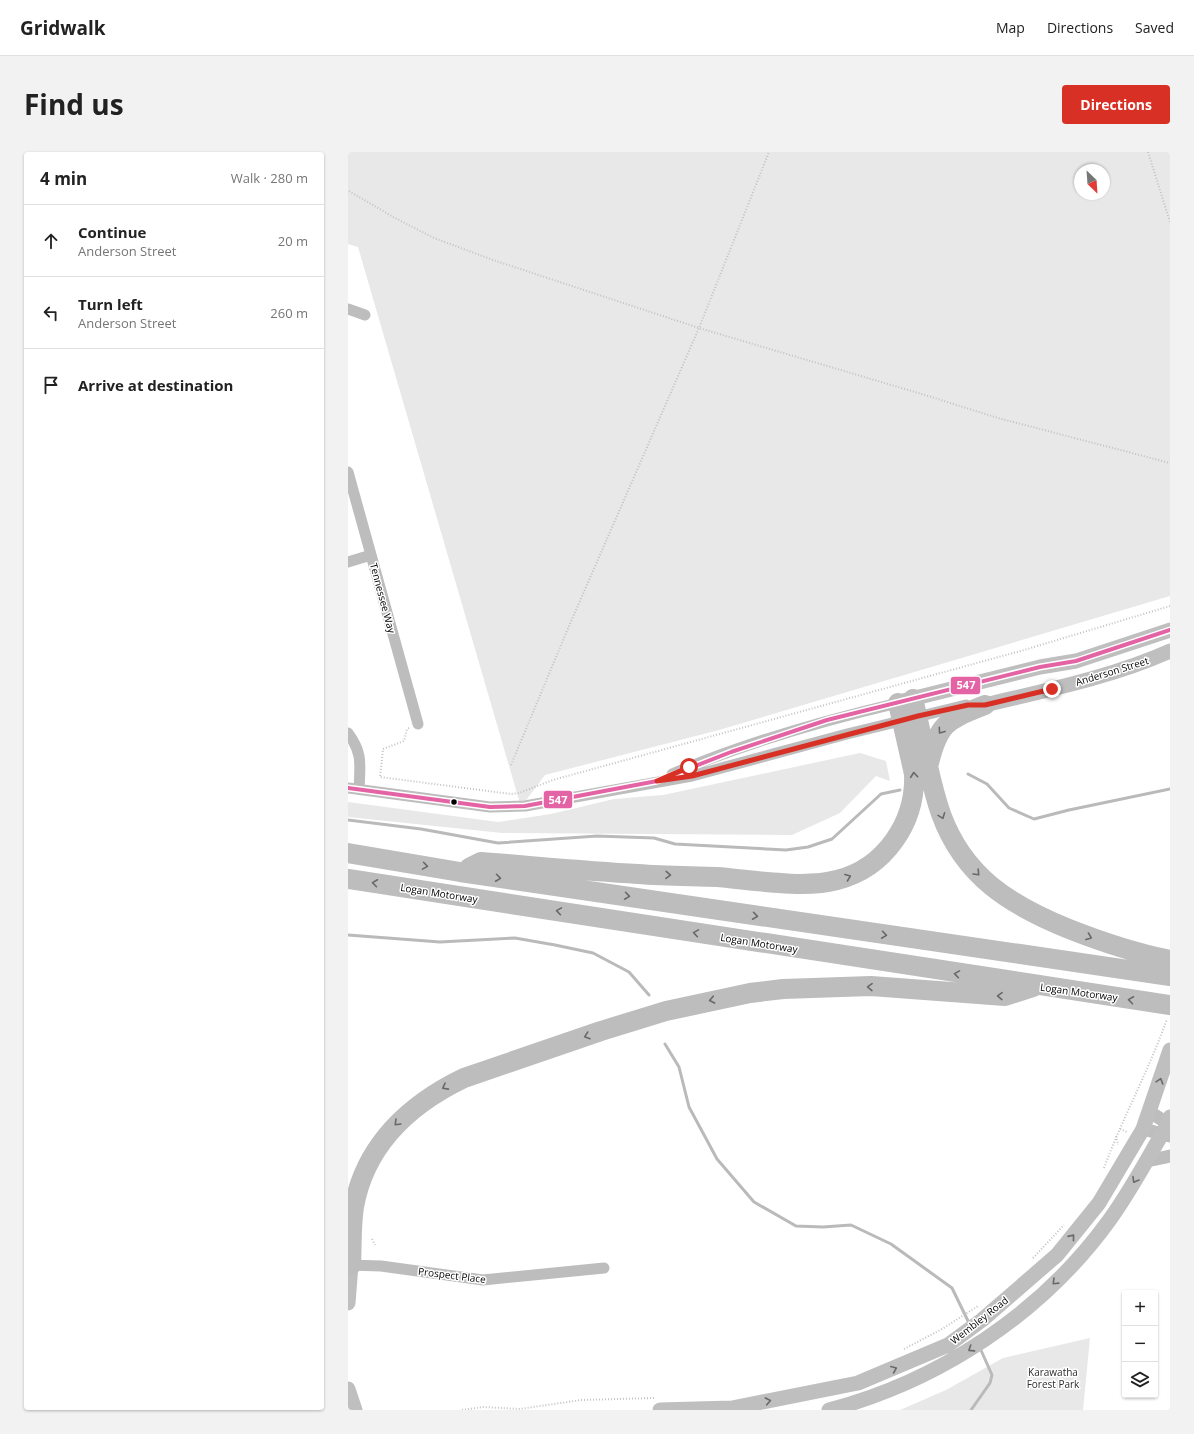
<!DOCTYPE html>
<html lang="en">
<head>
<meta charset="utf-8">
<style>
  :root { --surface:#fff; --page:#f2f2f2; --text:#222; --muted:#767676; --line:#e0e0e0; --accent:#d93025 }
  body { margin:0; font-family:"Open Sans",sans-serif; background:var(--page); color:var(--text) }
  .controls { position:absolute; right:12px; bottom:12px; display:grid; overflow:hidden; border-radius:4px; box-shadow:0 1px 3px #0004 }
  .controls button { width:36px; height:36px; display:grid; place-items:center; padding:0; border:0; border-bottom:1px solid var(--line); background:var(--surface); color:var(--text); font:20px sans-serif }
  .compass { position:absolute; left:726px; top:12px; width:36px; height:36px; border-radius:50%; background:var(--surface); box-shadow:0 1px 3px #0004; rotate:155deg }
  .stop { position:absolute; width:12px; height:12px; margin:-9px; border:3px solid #d93025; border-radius:50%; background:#fff }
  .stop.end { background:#d93025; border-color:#fff; box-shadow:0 1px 4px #0008 }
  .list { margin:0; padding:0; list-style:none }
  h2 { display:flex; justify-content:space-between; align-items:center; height:52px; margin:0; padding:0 16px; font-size:17px }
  h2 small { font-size:13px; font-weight:400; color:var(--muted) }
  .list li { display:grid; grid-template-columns:26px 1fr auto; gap:12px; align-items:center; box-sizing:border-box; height:72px; padding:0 16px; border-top:1px solid var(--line) }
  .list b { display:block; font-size:15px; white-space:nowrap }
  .list p { margin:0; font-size:13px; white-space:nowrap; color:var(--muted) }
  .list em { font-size:13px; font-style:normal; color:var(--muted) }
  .icon { flex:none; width:22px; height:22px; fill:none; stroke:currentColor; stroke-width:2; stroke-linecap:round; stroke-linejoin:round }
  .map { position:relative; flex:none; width:822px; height:1258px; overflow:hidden; border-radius:4px }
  header { display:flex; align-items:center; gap:24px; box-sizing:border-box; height:56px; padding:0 20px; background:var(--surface); border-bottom:1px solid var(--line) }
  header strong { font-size:19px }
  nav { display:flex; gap:22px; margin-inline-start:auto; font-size:14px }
  .intro { display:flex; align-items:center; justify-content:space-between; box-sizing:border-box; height:96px; padding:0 24px }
  h1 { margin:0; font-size:28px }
  .button { padding:10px 18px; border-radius:4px; background:var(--accent); color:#fff; font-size:14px; font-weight:700 }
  main { display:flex; gap:24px; padding:0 24px }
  aside { flex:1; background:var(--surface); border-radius:4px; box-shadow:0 1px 3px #0004 }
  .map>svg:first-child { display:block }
  .green { fill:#e8e8e8; fill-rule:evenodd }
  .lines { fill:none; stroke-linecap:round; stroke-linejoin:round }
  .stream { stroke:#bababa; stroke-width:3 }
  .path { stroke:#c2c2c2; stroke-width:2; stroke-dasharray:1 2; stroke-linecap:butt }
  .minor { stroke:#bdbdbd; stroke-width:11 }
  .tertiary { stroke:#bdbdbd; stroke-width:13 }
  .secondary { stroke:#bfbfbf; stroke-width:15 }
  .motorway { stroke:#bdbdbd; stroke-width:20 }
  .bus-1-casing { stroke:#fff; stroke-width:7 }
  .bus-1 { stroke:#e463a4; stroke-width:4 }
  .oneway { stroke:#686868 }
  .oneway2 { stroke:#696969 }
  .route { stroke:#d93025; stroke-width:5 }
  .bus-dot { fill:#000; stroke:#fff; stroke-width:1.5 }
  .labels { text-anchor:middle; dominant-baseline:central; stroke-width:3; stroke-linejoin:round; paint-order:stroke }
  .street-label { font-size:10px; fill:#000; stroke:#fff }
  .park-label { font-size:10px; fill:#2c2c2c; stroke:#fff }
  .line-badge { stroke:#fff; stroke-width:1.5 }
  .badge-label { font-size:11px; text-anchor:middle; font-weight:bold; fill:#fff }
</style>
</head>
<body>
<header>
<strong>Gridwalk</strong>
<nav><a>Map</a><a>Directions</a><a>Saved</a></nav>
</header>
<div class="intro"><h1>Find us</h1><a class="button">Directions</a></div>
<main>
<aside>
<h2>4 min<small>Walk · 280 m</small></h2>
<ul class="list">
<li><svg class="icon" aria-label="ahead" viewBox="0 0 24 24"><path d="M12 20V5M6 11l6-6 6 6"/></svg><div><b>Continue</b><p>Anderson Street</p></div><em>20 m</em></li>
<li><svg class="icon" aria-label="left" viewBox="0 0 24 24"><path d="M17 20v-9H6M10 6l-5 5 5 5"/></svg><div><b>Turn left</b><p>Anderson Street</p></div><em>260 m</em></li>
<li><svg class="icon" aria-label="arrive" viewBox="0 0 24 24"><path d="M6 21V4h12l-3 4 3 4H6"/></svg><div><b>Arrive at destination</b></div></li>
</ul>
</aside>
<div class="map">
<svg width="822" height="1258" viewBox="0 0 822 1258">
  <rect width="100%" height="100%" fill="#fff"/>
  <path class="green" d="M0 0H822V444L371 578 197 623 173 655 10 95 0 92ZM732 18H756V42H732Z
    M512 601 538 609 542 629 528 624 492 661 444 683 154 681 0 665V650L150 670 203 662 266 647 315 643Z
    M742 1186 735 1258H552L598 1238 655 1206Z"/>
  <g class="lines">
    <path class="stream" d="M620 622 639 632 661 656 686 667 721 658 822 637
      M0 668 73 677 150 691 249 684 306 686 327 692 438 698 460 695 484 687 533 642 552 638
      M0 783 92 790 167 786 207 793 245 801 281 820 301 843
      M317 892 331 915 341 955 369 1007 406 1050 448 1074 475 1075 503 1073 543 1092 604 1136 621 1171
      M623 1258 642 1231 644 1223 632 1196"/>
    <path class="path" d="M800 0 822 70
      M1 39 47 66 86 86 145 108 351 176 577 243 650 266 822 311
      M61 576 59 577 56 589 35 597 32 625 163 642 171 641 205 628 676 498 822 454
      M163 613 221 474 351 176 421 0
      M772 977 779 980
      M768 984 770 993
      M756 1016C775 965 801 918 819 867
      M24 1087 27 1093
      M685 1106 716 1073
      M556 1197 594 1177 630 1154
      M114 1258 135 1255 172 1257 233 1248 307 1246"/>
    <path class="minor" d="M0 157 17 163
      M0 320 70 572
      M0 410 23 403
      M0 581C15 601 12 613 11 637
      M324 622C397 591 473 569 550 551
      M0 636 142 655 177 654 344 624 499 582 618 553
      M0 1113 33 1114 135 1128 256 1116"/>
    <path class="tertiary" d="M802 960 822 973
      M795 977 822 984
      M799 1009 822 1004"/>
    <path class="secondary" d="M555 549 692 515 728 509 822 478
      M637 553C699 538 764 525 822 499
      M0 1151 3 1113
      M0 1237 7 1258
      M312 1258 384 1256 510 1231 600 1193 634 1168 709 1103 751 1051 795 977 822 898
      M481 1258C591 1229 693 1162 760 1070 783 1039 800 1005 820 972L822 965"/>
    <path class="motorway" d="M565 547C575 585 580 625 593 662 616 725 662 753 721 777 754 790 787 801 822 808
      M581 611C591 570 600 568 637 553
      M0 701 112 720 822 824
      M121 716 133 710C185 714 238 719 290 722 316 724 342 724 369 725 403 728 457 737 489 728 537 716 568 670 566 622L550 551
      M0 727 822 853
      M3 1113C4 1094 3 1074 6 1055 17 993 62 952 116 926L253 879 318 859 402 841 435 837 523 834 657 844 685 835"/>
    <defs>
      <path id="bus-1" d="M0 636 142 655 177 654 309 629 383 600 479 568 692 515 728 509 822 478"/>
    </defs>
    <use href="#bus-1" class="bus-1-casing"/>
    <use href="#bus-1" class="bus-1"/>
  </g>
  <defs><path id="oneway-chevron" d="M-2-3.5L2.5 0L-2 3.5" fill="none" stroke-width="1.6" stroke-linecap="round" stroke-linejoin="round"/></defs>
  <g class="oneway">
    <use href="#oneway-chevron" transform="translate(593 579) rotate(126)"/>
    <use href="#oneway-chevron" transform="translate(566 623) rotate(-95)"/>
    <use href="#oneway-chevron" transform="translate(594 664) rotate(69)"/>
    <use href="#oneway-chevron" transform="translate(77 714) rotate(9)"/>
    <use href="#oneway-chevron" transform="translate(629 721) rotate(47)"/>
    <use href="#oneway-chevron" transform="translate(320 723) rotate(2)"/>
    <use href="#oneway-chevron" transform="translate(500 725) rotate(-21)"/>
    <use href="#oneway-chevron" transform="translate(150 726) rotate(8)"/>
    <use href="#oneway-chevron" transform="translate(27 731) rotate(-172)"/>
    <use href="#oneway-chevron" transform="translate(279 744) rotate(8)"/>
    <use href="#oneway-chevron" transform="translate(211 759) rotate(-171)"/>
    <use href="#oneway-chevron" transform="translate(407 764) rotate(8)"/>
    <use href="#oneway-chevron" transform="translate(348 781) rotate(-171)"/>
    <use href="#oneway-chevron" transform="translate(536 783) rotate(8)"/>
    <use href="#oneway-chevron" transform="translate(741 785) rotate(21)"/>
    <use href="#oneway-chevron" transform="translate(609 822) rotate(-171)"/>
    <use href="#oneway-chevron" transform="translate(522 835) rotate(-179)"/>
    <use href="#oneway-chevron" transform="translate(652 844) rotate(-178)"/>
    <use href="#oneway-chevron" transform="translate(364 848) rotate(169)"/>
    <use href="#oneway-chevron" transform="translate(783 848) rotate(-172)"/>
    <use href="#oneway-chevron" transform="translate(239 884) rotate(161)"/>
    <use href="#oneway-chevron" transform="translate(97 935) rotate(152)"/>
    <use href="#oneway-chevron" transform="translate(49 971) rotate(135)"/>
  </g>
  <g class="oneway2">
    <use href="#oneway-chevron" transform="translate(812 929) rotate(-73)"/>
    <use href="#oneway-chevron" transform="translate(787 1028) rotate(120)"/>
    <use href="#oneway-chevron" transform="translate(724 1085) rotate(-51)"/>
    <use href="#oneway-chevron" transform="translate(707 1130) rotate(136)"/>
    <use href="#oneway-chevron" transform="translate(623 1197) rotate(147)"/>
    <use href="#oneway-chevron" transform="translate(546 1217) rotate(-23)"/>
    <use href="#oneway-chevron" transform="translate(420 1249) rotate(-11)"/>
  </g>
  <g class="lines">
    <path class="route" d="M341 615 309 629 344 624 570 564 620 553H637L704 537"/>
  </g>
  <circle class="bus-dot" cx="106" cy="650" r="3.5"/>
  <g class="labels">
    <g class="street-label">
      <text transform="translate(35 446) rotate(75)">Tennessee Way</text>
      <text transform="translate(764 519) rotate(-17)">Anderson Street</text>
      <text transform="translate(91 741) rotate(9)">Logan Motorway</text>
      <text transform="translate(411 791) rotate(9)">Logan Motorway</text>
      <text transform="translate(731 840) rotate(8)">Logan Motorway</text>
      <text transform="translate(104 1123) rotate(7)">Prospect Place</text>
      <text transform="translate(631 1168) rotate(-38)">Wembley Road</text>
    </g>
    <g class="park-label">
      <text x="705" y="1220">Karawatha<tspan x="705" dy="12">Forest Park</tspan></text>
    </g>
  </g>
  <g class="line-badge">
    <rect x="602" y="524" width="31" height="19" rx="4" fill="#e463a4"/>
    <rect x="195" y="638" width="30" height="19" rx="4" fill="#e463a4"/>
  </g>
  <g class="badge-label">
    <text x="618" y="537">547</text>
    <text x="210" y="652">547</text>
  </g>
</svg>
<div class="controls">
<button>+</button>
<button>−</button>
<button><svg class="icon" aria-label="layers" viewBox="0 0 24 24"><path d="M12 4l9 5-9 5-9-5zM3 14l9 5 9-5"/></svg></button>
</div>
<svg class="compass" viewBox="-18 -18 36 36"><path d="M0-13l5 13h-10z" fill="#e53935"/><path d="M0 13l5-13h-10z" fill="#767676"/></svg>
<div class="stop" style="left:341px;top:615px"></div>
<div class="stop end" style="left:704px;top:537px"></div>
</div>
</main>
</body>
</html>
